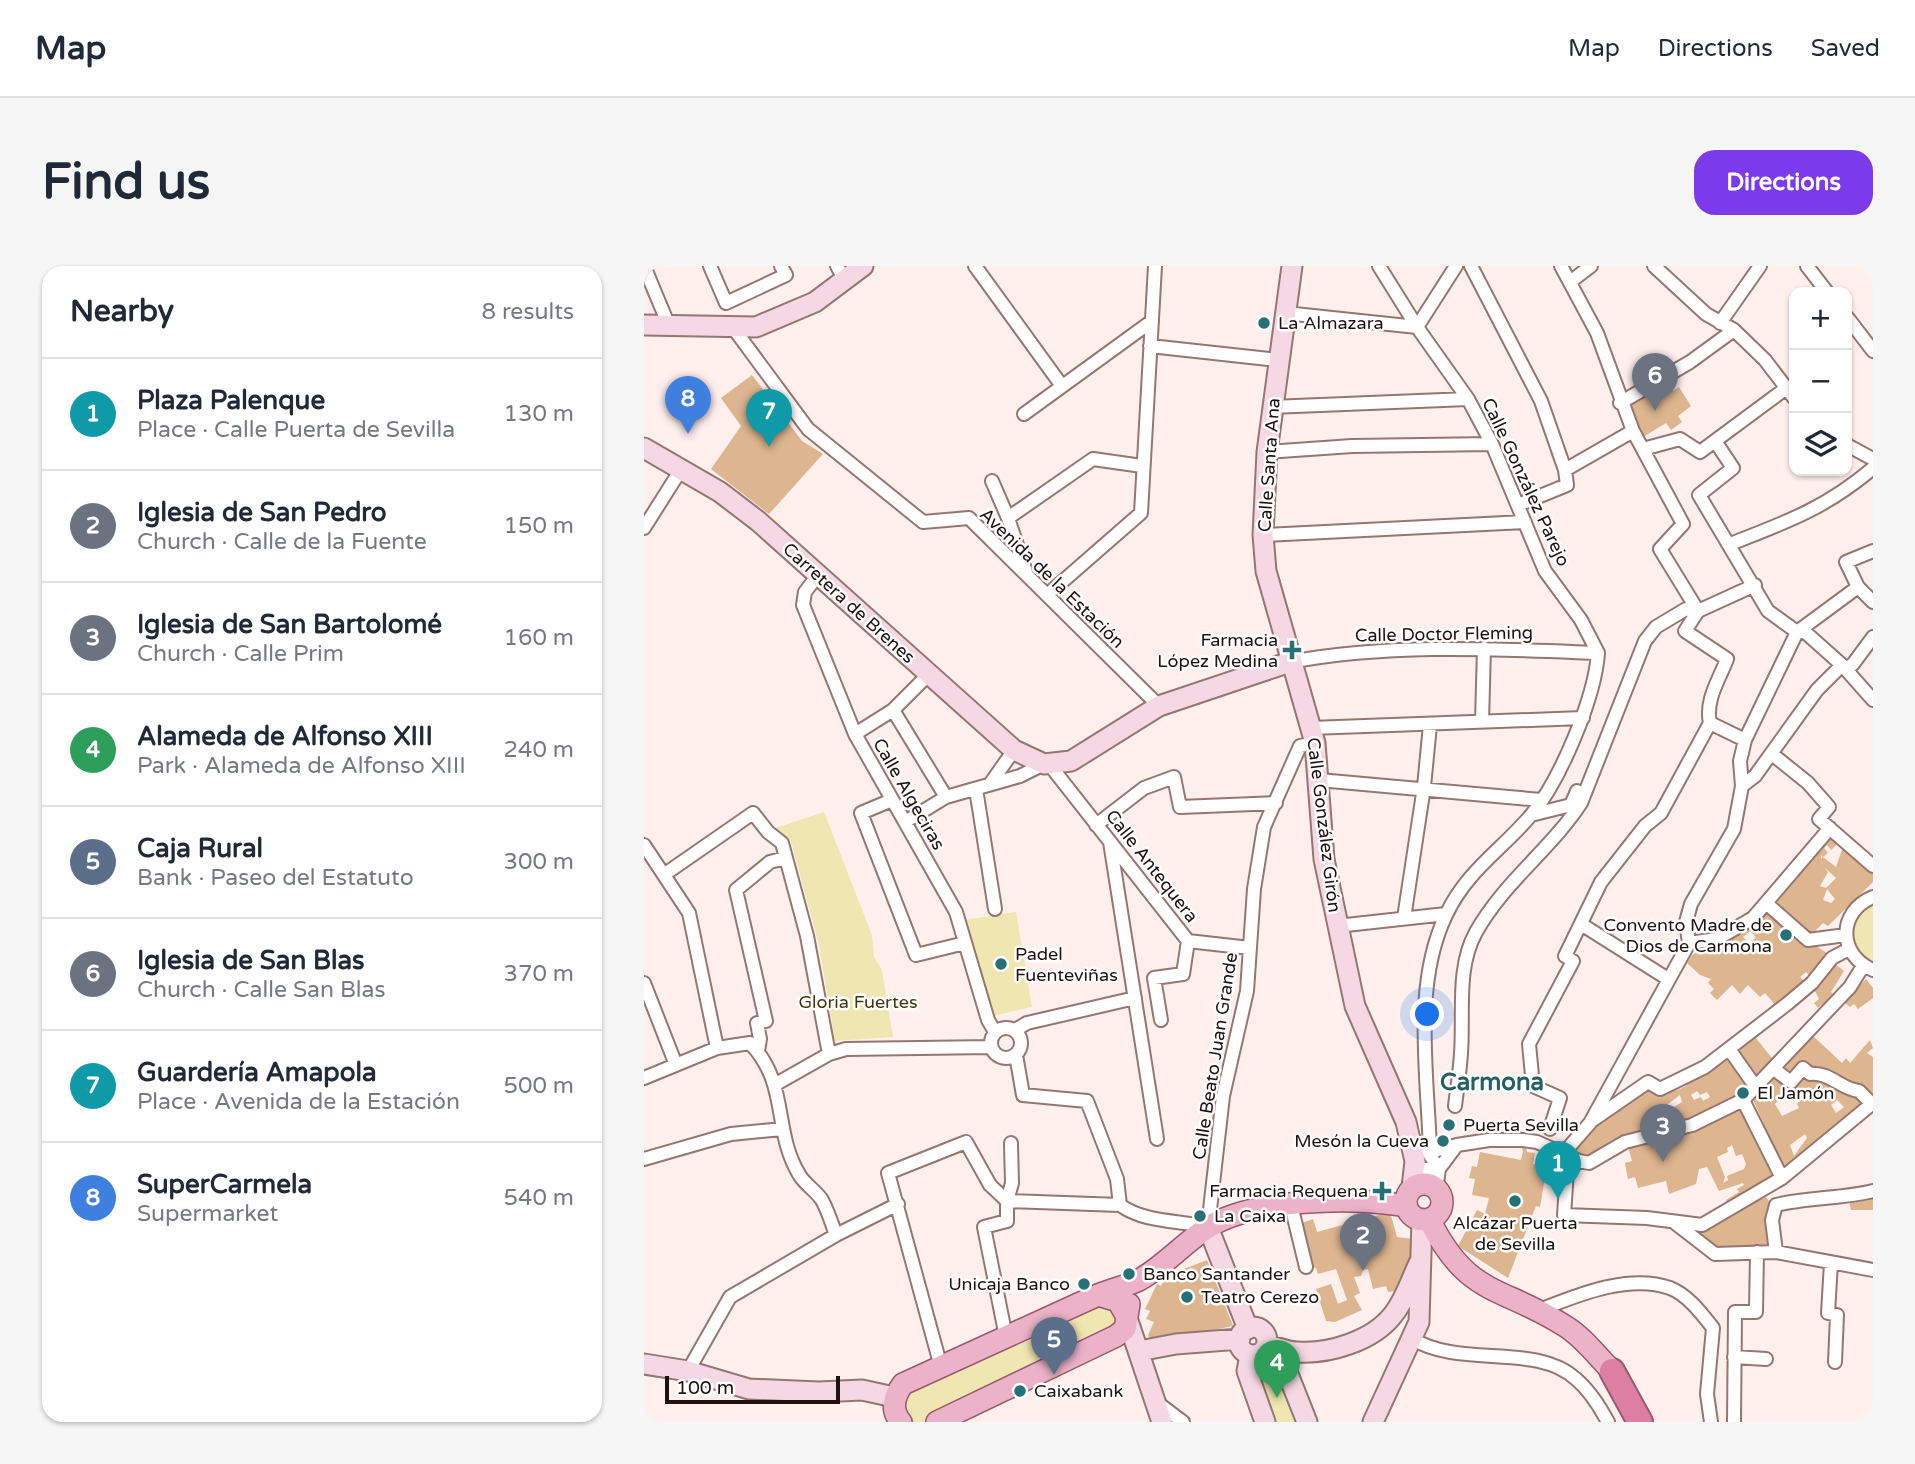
<!DOCTYPE html>
<html lang="en">
<head>
<meta charset="utf-8">
<style>
  :root { --surface:#fff; --page:#f6f6f7; --text:#1f2937; --muted:#747a83; --line:#e0e1e3; --accent:#7c3aed }
  body { margin:0; font-family:"Varela Round",sans-serif; background:var(--page); color:var(--text) }
  .controls { position:absolute; right:21px; top:21px; display:grid; overflow:hidden; border-radius:14px; box-shadow:0 2px 5px #0004 }
  .controls button { width:63px; height:63px; display:grid; place-items:center; padding:0; border:0; border-bottom:2px solid var(--line); background:var(--surface); color:var(--text); font:35px sans-serif }
  .scale { position:absolute; left:21px; bottom:18px; width:175px; box-sizing:border-box; padding-left:7px; border:4px solid #1e1210; border-top:0; font-size:19px; line-height:24px; white-space:nowrap; color:#1e1210; -webkit-text-stroke:5px #fff; paint-order:stroke }
  .you { position:absolute; left:784px; top:749px; width:24px; height:24px; margin:-18px; border:5px solid #fff; border-radius:50%; background:#1a73e8; box-shadow:0 0 0 10px #1a73e833 }
  .badge { display:grid; place-items:center; width:46px; height:46px; border-radius:50%; background:var(--accent); color:#fff; font-size:23px; font-weight:700 }
  .pin { position:absolute; translate:-50% -58px; filter:drop-shadow(0 2px 4px #0008) }
  .pin::after { content:''; position:absolute; top:37px; width:24px; height:21px; background:inherit; clip-path:polygon(0 0,100% 0,50% 100%) }
  .list { margin:0; padding:0; list-style:none }
  h2 { display:flex; justify-content:space-between; align-items:center; height:91px; margin:0; padding:0 28px; font-size:30px }
  h2 small { font-size:23px; font-weight:400; color:var(--muted) }
  .list li { display:grid; grid-template-columns:46px 1fr auto; gap:21px; align-items:center; box-sizing:border-box; height:112px; padding:0 28px; border-top:2px solid var(--line) }
  .list b { display:block; font-size:26px; white-space:nowrap }
  .list p { margin:0; font-size:23px; white-space:nowrap; color:var(--muted) }
  .list em { font-size:23px; font-style:normal; color:var(--muted) }
  .icon { flex:none; width:38px; height:38px; fill:none; stroke:currentColor; stroke-width:2; stroke-linecap:round; stroke-linejoin:round }
  .map { position:relative; flex:none; width:1229px; height:1156px; overflow:hidden; border-radius:21px }
  header { display:flex; align-items:center; gap:42px; box-sizing:border-box; height:98px; padding:0 35px; background:var(--surface); border-bottom:2px solid var(--line) }
  header strong { font-size:33px }
  nav { display:flex; gap:38px; margin-inline-start:auto; font-size:24px }
  .intro { display:flex; align-items:center; justify-content:space-between; box-sizing:border-box; height:168px; padding:0 42px }
  h1 { margin:0; font-size:49px }
  .button { padding:18px 32px; border-radius:21px; background:var(--accent); color:#fff; font-size:24px; font-weight:700 }
  main { display:flex; gap:42px; padding:0 42px }
  aside { flex:1; background:var(--surface); border-radius:21px; box-shadow:0 2px 5px #0004 }
  .map>svg:first-child { display:block }
  .green { fill:#efe6b2 }
  .building { fill:#ddb58f; fill-rule:evenodd }
  .lines { fill:none; stroke-linecap:round; stroke-linejoin:round }
  .street-casing { stroke:#967670; stroke-width:16 }
  .secondary-casing { stroke:#967670; stroke-width:23 }
  .primary-casing { stroke:#9a5870; stroke-width:24 }
  .highway-casing { stroke:#9a5870; stroke-width:28 }
  .street { stroke:#fff; stroke-width:12 }
  .secondary { stroke:#f5d8e3; stroke-width:19 }
  .primary { stroke:#ebb2c8; stroke-width:21 }
  .highway { stroke:#dd7ea3; stroke-width:24 }
  .poi-dot { fill:#267076; stroke:#fff; stroke-width:2.5 }
  .labels { text-anchor:middle; dominant-baseline:central; stroke-width:5; stroke-linejoin:round; paint-order:stroke }
  .poi-label { font-size:18px; fill:#1e1210; stroke:#fff; text-anchor:start }
  .street-label { font-size:18px; fill:#1e1210; stroke:#fff }
  .park-label { font-size:18px; fill:#3f370e; stroke:#fff }
  .district-label { font-size:24px; font-weight:bold; fill:#255f64; stroke:#fff }
</style>
</head>
<body>
<header>
<strong>Map</strong>
<nav><a>Map</a><a>Directions</a><a>Saved</a></nav>
</header>
<div class="intro"><h1>Find us</h1><a class="button">Directions</a></div>
<main>
<aside>
<h2>Nearby<small>8 results</small></h2>
<ul class="list">
<li><span class="badge" style="background:#0f9aa8">1</span><div><b>Plaza Palenque</b><p>Place · Calle Puerta de Sevilla</p></div><em>130 m</em></li>
<li><span class="badge" style="background:#6b7280">2</span><div><b>Iglesia de San Pedro</b><p>Church · Calle de la Fuente</p></div><em>150 m</em></li>
<li><span class="badge" style="background:#6b7280">3</span><div><b>Iglesia de San Bartolomé</b><p>Church · Calle Prim</p></div><em>160 m</em></li>
<li><span class="badge" style="background:#2e9e5b">4</span><div><b>Alameda de Alfonso XIII</b><p>Park · Alameda de Alfonso XIII</p></div><em>240 m</em></li>
<li><span class="badge" style="background:#5c6f8a">5</span><div><b>Caja Rural</b><p>Bank · Paseo del Estatuto</p></div><em>300 m</em></li>
<li><span class="badge" style="background:#6b7280">6</span><div><b>Iglesia de San Blas</b><p>Church · Calle San Blas</p></div><em>370 m</em></li>
<li><span class="badge" style="background:#0f9aa8">7</span><div><b>Guardería Amapola</b><p>Place · Avenida de la Estación</p></div><em>500 m</em></li>
<li><span class="badge" style="background:#3f7fe0">8</span><div><b>SuperCarmela</b><p>Supermarket</p></div><em>540 m</em></li>
</ul>
</aside>
<div class="map">
<svg width="1229" height="1156" viewBox="0 0 1229 1156">
  <rect width="100%" height="100%" fill="#fff0ed"/>
  <path class="green" d="M180 546 228 669 230 691 238 704 249 771 191 775 175 679 147 575 129 563Z
    M1229 637V698C1202 682 1201 653 1229 637Z
    M372 646 388 741 349 750 320 654Z
    M455 1034 469 1037 477 1056 283 1156H264L257 1149 263 1123Z
    M635 1098 659 1156H626L608 1107Z"/>
  <path class="building" d="M108 109 158 175 179 188 125 248 67 203 97 160 77 132Z
    M1021 113 1029 125 1035 121 1047 140 1034 150 1038 156 1027 164 1022 157 996 173 979 139Z
    M1186 565 1196 575 1187 584 1183 579 1180 582 1184 587 1179 591 1177 589V593L1179 591 1192 601 1200 578 1229 603V616L1184 660 1179 657 1164 672 1125 636ZM1180 601 1192 612 1182 622 1176 620 1184 606ZM1183 623 1191 633 1187 637 1179 634Z
    M1122 641 1169 681 1171 679 1187 690 1169 714 1162 706 1156 711 1164 719 1133 741 1121 727 1116 731 1104 719 1096 728 1088 719 1073 734 1066 727 1070 723 1064 717 1067 713 1056 709 1043 697 1048 689 1077 674ZM1106 665 1112 671 1107 676 1110 680 1105 687 1101 682 1106 678 1099 671Z
    M1187 695 1200 705 1187 726 1192 731 1182 742 1178 739 1174 742 1170 737 1175 733 1169 721Z
    M1222 713 1229 722V732L1214 743 1210 738 1206 741 1200 736Z
    M1107 766 1132 797 1111 817 1086 784Z
    M1168 769 1198 797 1202 792 1206 797 1226 774 1229 782 1223 787 1229 791V834L1173 800V805L1148 814 1136 803Z
    M1086 787 1095 800 1090 803 1094 809 1099 806 1107 819 1083 836 1051 853 969 874 939 895 928 883 951 857 1005 818 1016 829 1036 823 1042 820 1039 815 1063 807 1061 804ZM1053 825 1056 829 1063 826 1066 831 1059 835 1057 831 1050 834 1047 829ZM1036 829 1038 836 1025 844 1024 838Z
    M1159 804 1224 836 1142 907 1110 836 1111 829 1135 808 1140 812ZM1143 825 1151 829 1155 825 1159 829 1153 838 1155 842 1138 850 1131 838ZM1193 834 1200 841 1192 847 1187 839ZM1161 868 1163 872 1150 890 1146 879Z
    M1096 842 1131 913 1087 942 1082 934 1095 926 1093 923 1100 919 1099 917 1075 925 1063 901 1055 903 1052 918 1025 928 1022 915 994 922 991 911 984 913 981 897 988 895 984 881 1063 859ZM1088 879 1092 890 1098 888 1102 898 1100 903 1083 910 1084 914 1079 917 1081 911 1073 891 1084 886 1083 882Z
    M869 854H874L883 886 891 887 889 898 903 900 896 941 892 940 864 1012 814 980 833 944 841 948 845 932 828 929 831 913 825 912 828 900 833 901 836 886 877 894 879 885Z
    M1229 929V944H1207L1205 935Z
    M1122 931 1129 941 1127 982 1069 984 1046 965Z
    M746 946 753 971 769 973 766 999 758 1024 744 1026 742 1020 729 1023 724 1003 719 1004 717 1010 710 1011 716 1027 710 1030 718 1044 691 1056 682 1055 672 1023 687 1018 694 1038 703 1034 692 1003 674 1008 672 1002 668 1001 655 958 669 953 673 966Z
    M563 994 589 1060 507 1077 504 1069 510 1056 502 1053 506 1045 501 1043 513 1018 517 1020 521 1013 528 1017 535 1005Z"/>
  <g class="lines">
    <defs>
      <path id="street" d="M0 0 25 60
        M66 0 82 37 142 9 137 0
        M193 0 200 13
        M331 0 418 120
        M735 0 773 61 824 133 848 178 901 305 937 354 954 387
        M827 0 897 135 921 204 923 219 874 239
        M917 0 953 67 989 165 1039 258 1016 283 1054 345 1041 365 1083 393C1075 414 1061 434 1066 457L1101 474
        M1010 0 1062 48 1090 64 1121 94 1150 132
        M1163 0 1183 26
        M926 16 947 0
        M641 47 773 61
        M1203 51 1229 85
        M1076 57 1116 0
        M773 61 812 0
        M90 63 164 163 279 256 325 252 515 440
        M506 80 634 94
        M976 137 1046 96 1090 64
        M627 141 824 133
        M380 148 508 55
        M1071 175 1089 202 1055 229 1124 345 1153 366H1161L1198 399 1229 434
        M1203 179 1229 193
        M999 183 1036 173 1056 186 1141 123
        M623 186 708 180 848 178
        M921 204 989 165
        M348 215 364 252 382 306
        M364 252 449 193 498 200
        M0 262 36 205
        M619 269 881 256
        M1086 278C1143 256 1182 242 1229 202
        M1229 285 1202 296 1214 321 1229 336
        M174 309 161 326 159 339 211 468 312 646 344 754 351 766
        M403 329 497 247 511 0
        M646 396C747 377 852 383 954 387
        M1202 403 1209 398 1229 371
        M249 444 302 531
        M838 456 840 382
        M667 462 939 452
        M211 468 249 444 285 408
        M1128 488 1164 517 1185 541 1175 553 1229 600
        M405 498 544 675 539 708 510 712 517 754
        M675 514 897 534
        M346 518 370 484
        M1098 520 1111 510 1173 424 1198 399
        M332 523 351 643
        M248 534 217 547 272 689 321 677
        M887 549 927 539 933 525
        M261 556 302 531 376 510 400 498
        M452 559 500 522 530 511 536 541 632 537
        M466 576 513 873
        M0 579 45 647 73 782
        M21 608 109 547 124 566 138 577 163 670 185 788
        M1229 631C1193 646 1194 689 1229 704
        M1122 637 1164 674 1202 669
        M760 652 780 521 786 459
        M937 658 1024 713
        M693 660 802 648
        M544 675 606 682
        M1045 677 1073 673 1109 652 1186 562
        M0 717 32 799
        M347 777a15 15 0 1 1 30 0a15 15 0 1 1-30 0Z
        M371 764 383 757 491 732
        M1085 783 1111 820
        M114 785 116 773 113 757 122 755 92 624 126 596 141 592
        M1130 803 1147 816 1159 802 1166 808C1187 806 1196 823 1215 825L1228 838
        M0 812 73 782 106 777C146 819 128 865 156 910 162 919 172 925 178 934 184 945 188 958 192 969
        M132 818 185 788 202 783 347 781
        M1099 834 1138 912
        M811 840C813 823 816 805 817 787 820 747 812 702 832 666 860 616 907 583 937 537L1001 375 1012 361 1042 343 1054 345 1111 319
        M949 854 1004 816 1016 823 1061 801 1143 738 1168 717 1188 692 1205 683
        M906 863 916 832 889 820 885 778 929 695 921 690 957 616 1001 560 1017 547 1066 457
        M813 879 786 886C784 810 768 720 802 649 823 604 859 583 888 548 916 514 951 432 954 387
        M780 880 795 903 792 923
        M914 888 925 881 946 857 1045 677 1042 656 1047 638 1090 563 1098 520 1096 495 1101 474 1153 366 1214 321
        M0 893 87 868 138 863
        M772 893 777 903H795L813 879 845 874H879L893 876 935 895 923 905 920 949 1003 952 1058 959 1138 912 1229 837
        M935 895 945 897 981 876 1048 859 1099 834 1206 721 1219 700
        M363 935 476 939 473 913 443 835 379 829 372 789
        M476 939C501 957 534 954 564 961L579 830 603 725 610 623 620 561 656 480 671 477
        M647 939 662 1001
        M1132 939C1164 931 1197 933 1229 925
        M1132 939 1128 954 1132 986
        M1031 957 1071 988 1132 986 1229 1004
        M1187 997 1184 1047 1193 1049 1191 1096
        M893 1045C931 1030 984 1007 1026 1022 1044 1029 1058 1048 1069 1062L1063 1128 1067 1156
        M362 1071 340 961 363 955V935L368 917 367 877
        M767 1072C816 1103 892 1076 932 1113 945 1124 956 1141 964 1156
        M1090 1091 1122 1093
        M297 1101 244 907 322 876 346 919 363 935
        M44 1105 86 1031 192 969 254 938
        M511 1135 539 1156
        M1090 1156 1091 1046H1112L1113 986"/>
      <path id="secondary" d="M648 0 623 186 619 269 622 305 671 477 680 593 711 740 762 856 771 895 768 922
        M0 59 112 61 171 36 219 0
        M0 182 76 226 114 255 370 484 400 498 427 495 515 440 646 396
        M564 961 604 1063
        M482 1049 518 1156
        M595 1075a14 14 0 1 1 28 0a14 14 0 1 1-28 0Z
        M623 1079C633 1081 644 1086 654 1086 685 1088 728 1075 748 1050 760 1036 767 1014 775 997
        M620 1084 640 1098 663 1156
        M495 1085 532 1078 596 1073
        M606 1089 603 1105 621 1156
        M0 1098 44 1105 105 1123 175 1126 218 1124 250 1131
        M729 1156 775 1056 778 953"/>
      <path id="primary" d="M762 936a18 18 0 1 1 36 0a18 18 0 1 1-36 0Z
        M785 953C824 1032 857 1019 921 1060 939 1071 953 1090 968 1105
        M454 1029C467 1024 482 1020 495 1014 519 1001 540 977 563 962 607 933 711 930 762 940
        M257 1156C246 1144 250 1130 259 1118L454 1029 474 1035 482 1049
        M293 1156 472 1070 481 1063 485 1038"/>
      <path id="highway" d="M968 1105 996 1156"/>
    </defs>
    <use href="#street" class="street-casing"/>
    <use href="#secondary" class="secondary-casing"/>
    <use href="#primary" class="primary-casing"/>
    <use href="#highway" class="highway-casing"/>
    <use href="#street" class="street"/>
    <use href="#secondary" class="secondary"/>
    <use href="#primary" class="primary"/>
    <use href="#highway" class="highway"/>
  </g>
  <g class="poi-dot">
    <circle cx="620" cy="57" r="7"/>
    <path d="M644.5 373.5h7v7h7v7h-7v7h-7v-7h-7v-7h7z"/>
    <circle cx="1142" cy="669" r="7"/>
    <circle cx="357" cy="698" r="7"/>
    <circle cx="1099" cy="827" r="7"/>
    <circle cx="805" cy="859" r="7"/>
    <circle cx="799" cy="875" r="7"/>
    <path d="M734.5 914.5h7v7h7v7h-7v7h-7v-7h-7v-7h7z"/>
    <circle cx="871" cy="935" r="7"/>
    <circle cx="556" cy="950" r="7"/>
    <circle cx="485" cy="1008" r="7"/>
    <circle cx="440" cy="1018" r="7"/>
    <circle cx="543" cy="1031" r="7"/>
    <circle cx="376" cy="1125" r="7"/>
  </g>
  <g class="labels">
    <g class="poi-label">
      <text x="634" y="57">La Almazara</text>
      <text x="634" y="374" text-anchor="end">Farmacia<tspan x="634" dy="21">López Medina</tspan></text>
      <text x="1128" y="659" text-anchor="end">Convento Madre de<tspan x="1128" dy="21">Dios de Carmona</tspan></text>
      <text x="371" y="688">Padel<tspan x="371" dy="21">Fuenteviñas</tspan></text>
      <text x="1113" y="827">El Jamón</text>
      <text x="819" y="859">Puerta Sevilla</text>
      <text x="785" y="875" text-anchor="end">Mesón la Cueva</text>
      <text x="724" y="925" text-anchor="end">Farmacia Requena</text>
      <text x="570" y="950">La Caixa</text>
      <text x="871" y="957" text-anchor="middle">Alcázar Puerta<tspan x="871" dy="21">de Sevilla</tspan></text>
      <text x="499" y="1008">Banco Santander</text>
      <text x="426" y="1018" text-anchor="end">Unicaja Banco</text>
      <text x="557" y="1031">Teatro Cerezo</text>
      <text x="390" y="1125">Caixabank</text>
    </g>
    <g class="street-label">
      <text transform="translate(625 199) rotate(-86)">Calle Santa Ana</text>
      <text transform="translate(882 216) rotate(65)">Calle González Parejo</text>
      <text transform="translate(408 312) rotate(44)">Avenida de la Estación</text>
      <text transform="translate(205 337) rotate(42)">Carretera de Brenes</text>
      <text transform="translate(800 368) rotate(-1)">Calle Doctor Fleming</text>
      <text transform="translate(265 528) rotate(60)">Calle Algeciras</text>
      <text transform="translate(680 559) rotate(83)">Calle González Girón</text>
      <text transform="translate(508 600) rotate(52)">Calle Antequera</text>
      <text transform="translate(571 790) rotate(-81)">Calle Beato Juan Grande</text>
    </g>
    <g class="park-label">
      <text x="214" y="736">Gloria Fuertes</text>
    </g>
    <g class="district-label">
      <text x="848" y="816">Carmona</text>
    </g>
  </g>
</svg>
<div class="controls">
<button>+</button>
<button>−</button>
<button><svg class="icon" aria-label="layers" viewBox="0 0 24 24"><path d="M12 4l9 5-9 5-9-5zM3 14l9 5 9-5"/></svg></button>
</div>
<div class="scale">100 m</div>
<div class="you"></div>
<div class="pin badge" style="left:914px;top:933px;background:#0f9aa8">1</div>
<div class="pin badge" style="left:719px;top:1005px;background:#6b7280">2</div>
<div class="pin badge" style="left:1019px;top:896px;background:#6b7280">3</div>
<div class="pin badge" style="left:633px;top:1132px;background:#2e9e5b">4</div>
<div class="pin badge" style="left:410px;top:1109px;background:#5c6f8a">5</div>
<div class="pin badge" style="left:1011px;top:145px;background:#6b7280">6</div>
<div class="pin badge" style="left:125px;top:181px;background:#0f9aa8">7</div>
<div class="pin badge" style="left:44px;top:168px;background:#3f7fe0">8</div>
</div>
</main>
</body>
</html>
